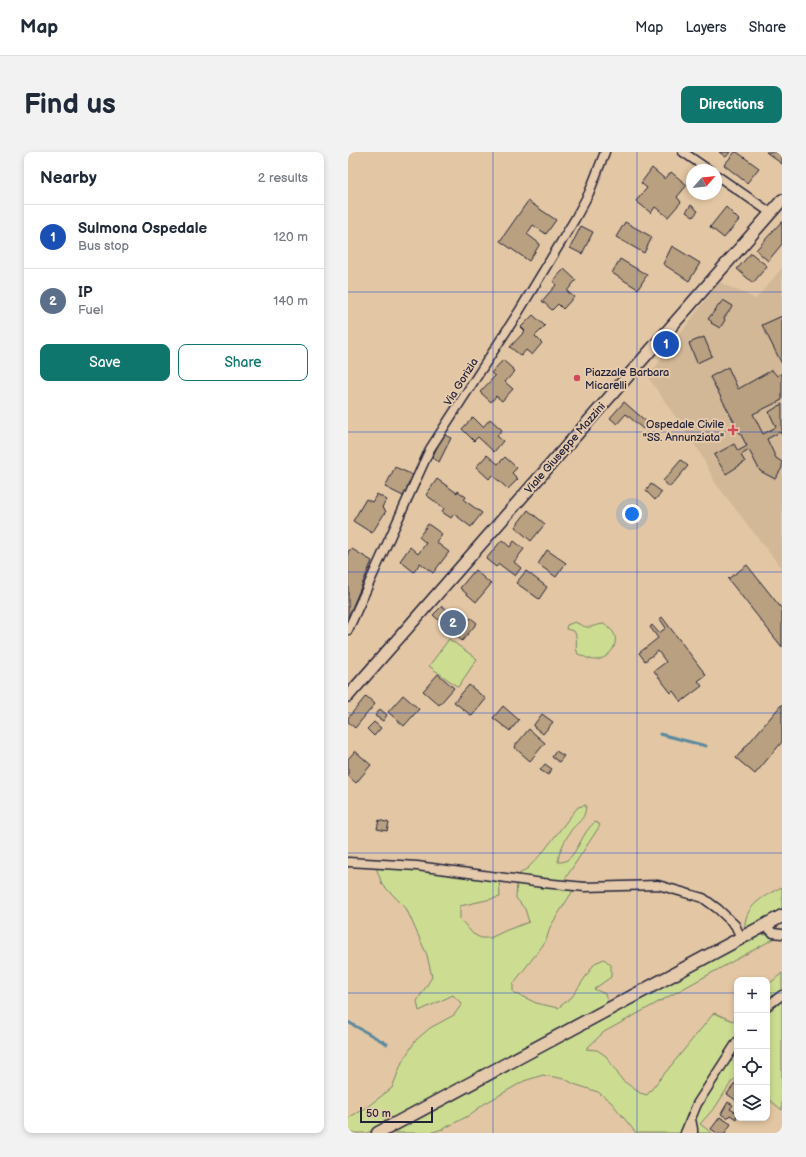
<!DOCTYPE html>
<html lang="en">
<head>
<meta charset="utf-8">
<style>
  :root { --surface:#fff; --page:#f2f2f3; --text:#1f2937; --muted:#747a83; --line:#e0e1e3; --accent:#0f766e }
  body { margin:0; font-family:"Balsamiq Sans",sans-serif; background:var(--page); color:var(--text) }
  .controls { position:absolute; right:12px; bottom:12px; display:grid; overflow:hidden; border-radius:8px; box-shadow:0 2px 6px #0003 }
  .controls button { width:36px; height:36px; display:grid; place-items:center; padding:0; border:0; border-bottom:1px solid var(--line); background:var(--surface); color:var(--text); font:20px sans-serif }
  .compass { position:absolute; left:338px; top:12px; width:36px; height:36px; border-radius:50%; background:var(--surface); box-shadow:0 2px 6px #0003; rotate:63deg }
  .scale { position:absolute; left:12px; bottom:10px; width:73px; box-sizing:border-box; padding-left:4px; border:2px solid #22223b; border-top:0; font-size:11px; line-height:14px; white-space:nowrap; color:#22223b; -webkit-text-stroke:3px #e5caac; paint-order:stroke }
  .you { position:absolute; left:284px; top:362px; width:14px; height:14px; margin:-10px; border:3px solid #fff; border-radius:50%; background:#1a73e8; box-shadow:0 0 0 6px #1a73e833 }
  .badge { display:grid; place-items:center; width:26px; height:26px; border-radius:50%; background:var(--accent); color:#fff; font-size:13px; font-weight:700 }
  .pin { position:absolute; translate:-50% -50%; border:2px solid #fff; box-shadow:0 1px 4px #0006 }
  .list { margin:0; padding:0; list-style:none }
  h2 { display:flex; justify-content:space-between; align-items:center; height:52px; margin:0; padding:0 16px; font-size:17px }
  h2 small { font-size:13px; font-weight:400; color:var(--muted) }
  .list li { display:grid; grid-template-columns:26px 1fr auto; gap:12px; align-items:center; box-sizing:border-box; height:64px; padding:0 16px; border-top:1px solid var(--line) }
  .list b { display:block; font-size:15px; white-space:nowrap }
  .list p { margin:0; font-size:13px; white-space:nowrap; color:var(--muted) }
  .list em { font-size:13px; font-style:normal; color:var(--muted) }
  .actions { display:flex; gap:8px; padding:12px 16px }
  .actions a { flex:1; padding:9px 0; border:1px solid var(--accent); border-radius:8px; text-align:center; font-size:14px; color:var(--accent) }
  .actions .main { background:var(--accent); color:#fff }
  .icon { flex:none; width:22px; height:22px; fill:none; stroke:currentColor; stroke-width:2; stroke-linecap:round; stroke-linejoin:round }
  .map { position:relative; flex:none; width:434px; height:981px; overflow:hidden; border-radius:8px }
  header { display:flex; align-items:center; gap:24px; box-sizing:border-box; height:56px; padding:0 20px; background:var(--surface); border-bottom:1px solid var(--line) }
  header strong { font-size:19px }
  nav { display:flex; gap:22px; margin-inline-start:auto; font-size:14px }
  .intro { display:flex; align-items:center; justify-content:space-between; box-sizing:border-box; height:96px; padding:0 24px }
  h1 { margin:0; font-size:28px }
  .button { padding:10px 18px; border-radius:8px; background:var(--accent); color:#fff; font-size:14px; font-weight:700 }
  main { display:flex; gap:24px; padding:0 24px }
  aside { flex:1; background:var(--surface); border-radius:8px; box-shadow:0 2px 6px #0003 }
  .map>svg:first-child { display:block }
  .built { fill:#d2b897 }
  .green { fill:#ccdd92; stroke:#778066 }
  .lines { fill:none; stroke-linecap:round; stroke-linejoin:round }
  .stream { stroke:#5c899f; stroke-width:3 }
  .building { fill:#b8a080; stroke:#22223b }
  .minor-casing { stroke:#22223b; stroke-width:11 }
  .secondary-casing { stroke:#22223b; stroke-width:14 }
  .primary-casing { stroke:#22223b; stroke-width:15 }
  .minor { stroke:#e5caac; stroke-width:8 }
  .secondary { stroke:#e5caac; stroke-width:11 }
  .primary { stroke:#e5caac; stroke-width:12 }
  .grid { fill:none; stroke:#1d4ed8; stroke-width:1; stroke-opacity:0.55 }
  .poi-dot { fill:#d1495b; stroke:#e5caac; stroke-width:1.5 }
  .labels { text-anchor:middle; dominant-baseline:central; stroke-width:4; stroke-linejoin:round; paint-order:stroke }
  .poi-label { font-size:11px; fill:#22223b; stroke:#e5caac; text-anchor:start }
  .street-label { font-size:11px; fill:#22223b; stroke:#e5caac }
</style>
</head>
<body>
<header>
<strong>Map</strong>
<nav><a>Map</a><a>Layers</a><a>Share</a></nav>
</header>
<div class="intro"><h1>Find us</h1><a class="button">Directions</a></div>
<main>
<aside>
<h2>Nearby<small>2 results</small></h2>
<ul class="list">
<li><span class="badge" style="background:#1a4fb4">1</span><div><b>Sulmona Ospedale</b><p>Bus stop</p></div><em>120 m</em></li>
<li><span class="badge" style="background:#5c6f8a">2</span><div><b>IP</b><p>Fuel</p></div><em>140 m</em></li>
</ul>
<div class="actions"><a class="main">Save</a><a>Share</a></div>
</aside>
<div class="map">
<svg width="434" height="981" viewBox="0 0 434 981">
  <rect width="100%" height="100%" fill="#e3c7a4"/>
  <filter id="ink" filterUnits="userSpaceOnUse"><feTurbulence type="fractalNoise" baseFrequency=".025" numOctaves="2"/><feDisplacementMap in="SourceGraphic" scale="8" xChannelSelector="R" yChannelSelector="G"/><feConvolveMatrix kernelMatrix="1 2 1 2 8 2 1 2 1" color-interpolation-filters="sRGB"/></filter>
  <g filter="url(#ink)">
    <path class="built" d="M433 117H434V417L368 332 351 299 300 225 371 130 408 147Z"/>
    <path class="green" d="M227 470C244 479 239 474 256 472 259 475 263 477 265 480 273 492 260 507 248 508 242 508 235 504 230 502 226 494 231 487 226 479L218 477 219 473Z
      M101 487 129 507 110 535 81 514Z
      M238 653C237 670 229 669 222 680 217 688 210 701 210 710 214 710 216 710 219 708 230 701 234 680 247 670L252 673 251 675 215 730 167 725 180 716 195 700 222 665 230 655Z
      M28 715H62L151 728 152 745 112 754V767L125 782 133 786H142L159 778 181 770 177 757 168 746 169 730 226 737 202 775 198 789 165 832V840L188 851 210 856 224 845 247 811 256 807 263 813V825L246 837 257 842 260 852 19 981H0V966L19 955 44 936 54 910 68 888 82 876 106 863 114 852 105 843 71 859 69 849 84 825 79 803 58 756 34 732Z
      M434 735V758L397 778C395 754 416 744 434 735Z
      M413 782 429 785 256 880 238 897 249 898 258 904 274 928 292 941 299 943 366 861 385 869 389 864V886L379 899 334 981H288L263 950 250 940 226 932 217 927 195 923 176 929 136 952 120 964 95 977 81 981H42Z
      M434 821V839L419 851V834Z
      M434 843V958L419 946V854Z
      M389 890V926L384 929 368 954 352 972 364 981H337Z"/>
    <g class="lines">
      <path class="stream" d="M312 582 358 594
        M0 870 39 892"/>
    </g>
    <path class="building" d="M371 0H382L378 5Z
      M387 0H389L411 16 399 31 376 13Z
      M418 0H434V12Z
      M304 16 317 27 323 20 339 33 329 45 333 50 320 65 307 55 303 61 288 49 299 36 293 31Z
      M180 49 208 68 198 82 185 73 179 82 192 92 181 109 152 89Z
      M343 53 350 59 345 65 338 60Z
      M378 55 391 68 376 86 362 75Z
      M434 69V92L420 109 408 98Z
      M277 70 304 85 296 101 268 85Z
      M233 74 245 80 234 102 222 96Z
      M324 94 352 111 341 129 315 112Z
      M403 101 419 114 405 131 389 117Z
      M272 107 299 123 290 137 264 121Z
      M216 117 228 128 219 139 226 145 215 157 210 152 204 158 194 149 208 133 205 129Z
      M375 148 385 154 376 166 377 168 372 176 363 171 364 170 360 167Z
      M185 163 197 174 187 184 194 191 184 203 178 198 173 204 162 195 177 179 173 175Z
      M434 164V212L414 173Z
      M356 185 364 204 349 211 341 191Z
      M155 208 167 219 157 230 165 237 154 249 148 244 143 250 132 240 147 224 143 221Z
      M380 215 390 237 424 218 429 224 434 221V248L405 262 415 282 428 275 421 260 434 252V283L432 280 419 287 428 306 434 310V316L427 327 412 319 401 298 393 303 397 310 378 322 366 303 386 292 390 299 399 294 362 225Z
      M276 250 300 271 295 277 278 262 269 272 262 266Z
      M125 265 135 275 142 267 154 278 149 284 155 289 146 300 130 285 126 289 114 277Z
      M95 282 103 286 91 310 84 306Z
      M139 303 150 312 157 305 169 316 164 321 170 327 160 337 144 323 141 327 128 315Z
      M333 308 340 314 322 335 315 329Z
      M47 315 67 324 57 345 37 335Z
      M89 327 109 341 110 339 118 345 116 348 134 361 123 375 106 362 103 366 94 360 96 356 78 343Z
      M303 332 314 340 307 348 298 339Z
      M29 342 39 348 34 355 38 359 24 381 5 369 18 347 24 350Z
      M180 358 197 372 183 389 167 375Z
      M80 372 94 382 88 390 101 400 85 421 72 411 66 420 52 409 62 395 70 402 78 391 71 385Z
      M154 388 162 395 166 389 176 397 166 410 173 416 167 424 151 412 148 415 138 407Z
      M4 397 24 409 0 466V399Z
      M199 398 218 411 208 425 190 412Z
      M399 413 434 457V495L380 427Z
      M127 418 143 432 128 450 112 436Z
      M178 419 199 435 191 447 168 431Z
      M94 454 116 473 107 483 85 463Z
      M314 465 358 523 350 529 354 534 333 550 325 539 323 541 306 519 318 510 310 499 297 509 291 501 310 486 302 475 304 473 311 481 318 476 312 467Z
      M123 466 129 471 114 489 107 483Z
      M90 522 106 536 91 553 75 539Z
      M121 533 138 547 124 564 106 550Z
      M55 543 71 557 56 574 40 560Z
      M18 544 27 552 7 576 0 570V566Z
      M434 552V590L407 622 388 606Z
      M155 554 171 568 162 579 145 566Z
      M32 557 39 563 35 569 27 564Z
      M194 562 205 570 195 582 185 574Z
      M26 570 33 576 26 584 19 577Z
      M181 577 197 591 182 609 166 595Z
      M7 599 23 613 8 631 0 624V607Z
      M208 599 216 604 211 610 204 605Z
      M197 612 204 617 200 623 192 618Z
      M31 668 41 671 39 679 29 677Z
      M388 930H389V949L379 942Z
      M380 950 385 953 382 957 389 961 388 967 382 963 379 966 373 962Z
      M372 965 383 972 377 981H369L363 977Z"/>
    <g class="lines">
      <defs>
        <path id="minor" d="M335 0 361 18
          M368 23 423 61
          M0 478 82 297 170 161 227 67 241 41 257 0
          M0 710 69 714 195 731 237 735 310 733 355 746 370 757 387 773 393 786
          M417 773 425 781 434 782
          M419 854 434 843
          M343 967 345 977V981
          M337 981 349 952 389 890"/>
        <path id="secondary" d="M0 544 434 48"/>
        <path id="primary" d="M30 981 434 764"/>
      </defs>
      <use href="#minor" class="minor-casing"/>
      <use href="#secondary" class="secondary-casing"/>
      <use href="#primary" class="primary-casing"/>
      <use href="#minor" class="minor"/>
      <use href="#secondary" class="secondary"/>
      <use href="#primary" class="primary"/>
    </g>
  </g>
  <path class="grid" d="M145 0V981M289 0V981M0 140H434M0 280H434M0 420H434M0 561H434M0 701H434M0 841H389M419 841H434"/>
  <g class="poi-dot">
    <circle cx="229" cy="226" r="4"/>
    <path d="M383 272h4v4h4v4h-4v4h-4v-4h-4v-4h4z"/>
  </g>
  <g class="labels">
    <g class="poi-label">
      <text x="237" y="220">Piazzale Barbara<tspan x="237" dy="13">Micarelli</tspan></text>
      <text x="376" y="272" text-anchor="end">Ospedale Civile<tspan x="376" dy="13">"SS. Annunziata"</tspan></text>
    </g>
    <g class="street-label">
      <text transform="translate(113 230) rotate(-58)">Via Gorizia</text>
      <text transform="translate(217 296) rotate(-49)">Viale Giuseppe Mazzini</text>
    </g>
  </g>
</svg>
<div class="controls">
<button>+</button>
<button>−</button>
<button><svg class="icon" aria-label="locate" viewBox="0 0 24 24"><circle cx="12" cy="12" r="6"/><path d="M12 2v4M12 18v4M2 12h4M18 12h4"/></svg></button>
<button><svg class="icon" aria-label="layers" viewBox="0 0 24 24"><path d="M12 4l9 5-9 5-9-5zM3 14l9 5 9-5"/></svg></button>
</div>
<svg class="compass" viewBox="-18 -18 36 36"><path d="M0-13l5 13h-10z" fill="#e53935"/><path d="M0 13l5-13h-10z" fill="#747a83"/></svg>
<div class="scale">50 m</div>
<div class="you"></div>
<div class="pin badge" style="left:318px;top:192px;background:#1a4fb4">1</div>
<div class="pin badge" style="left:105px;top:471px;background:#5c6f8a">2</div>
</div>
</main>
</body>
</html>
